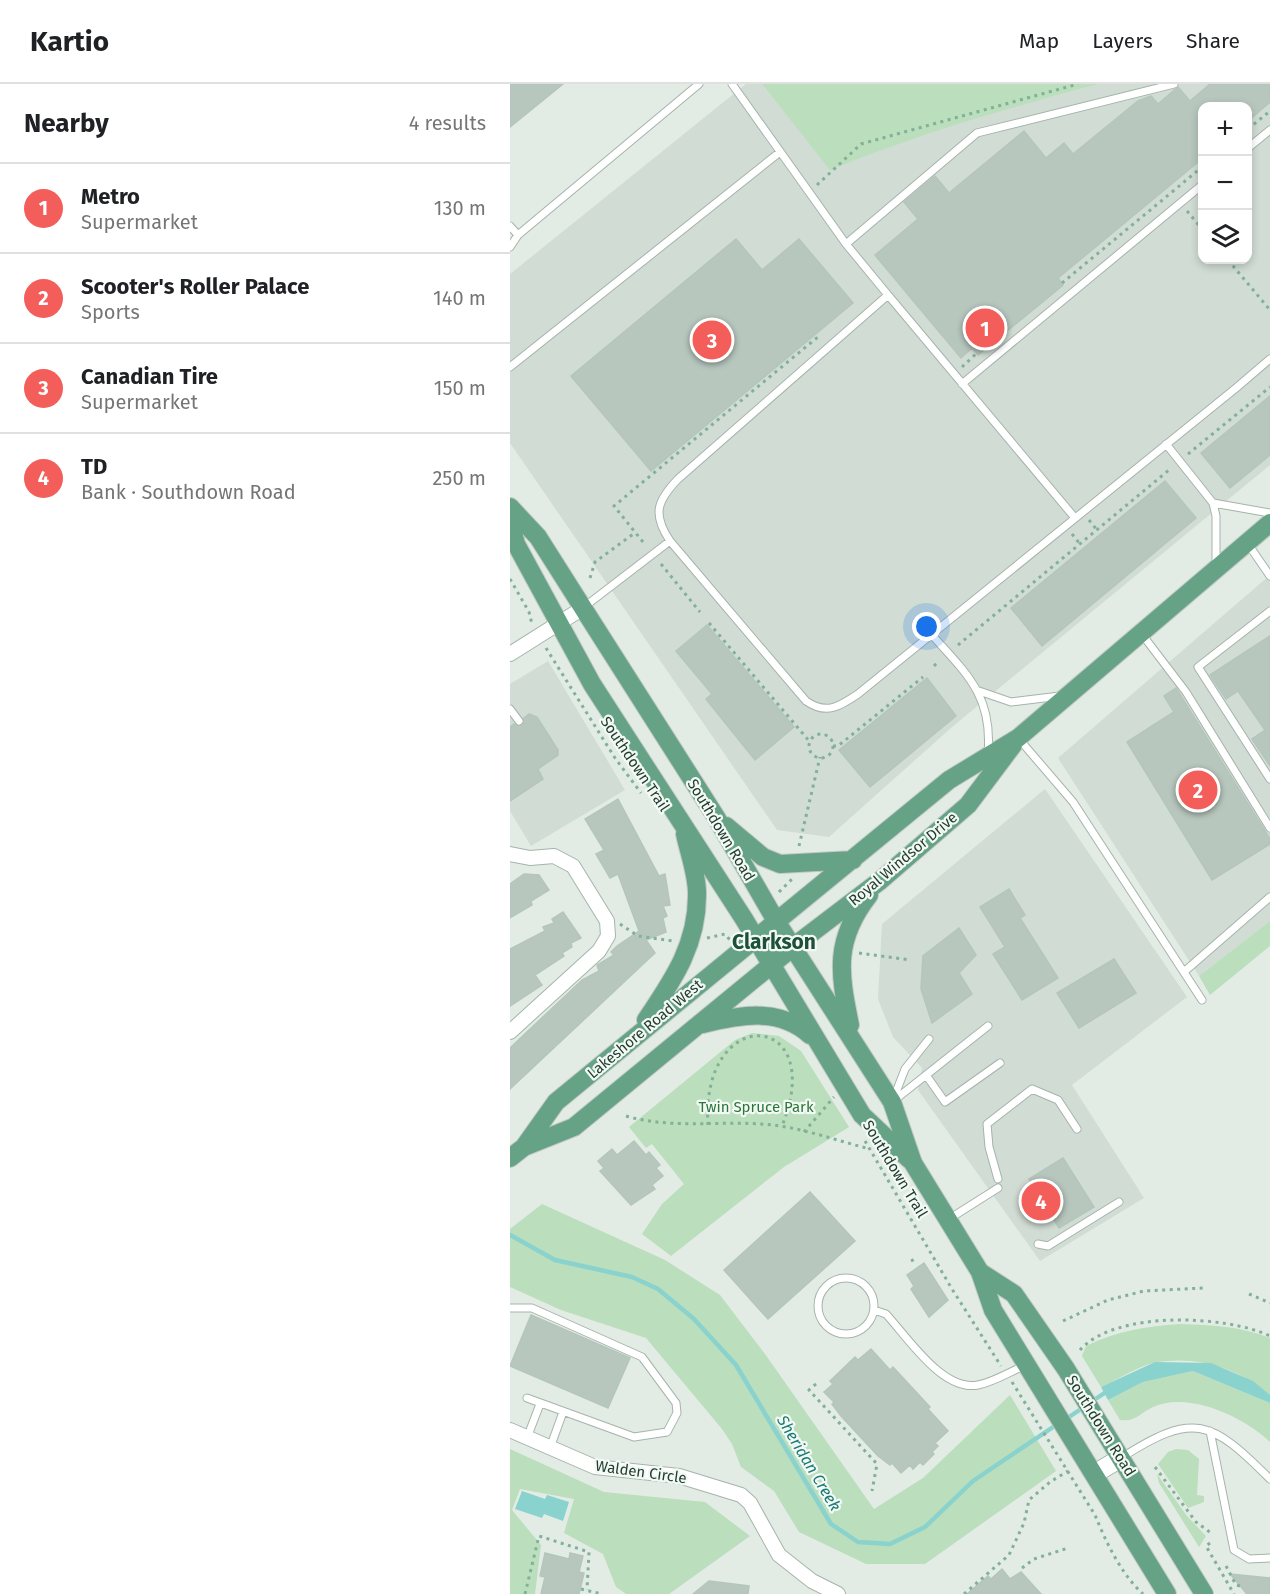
<!DOCTYPE html>
<html lang="en">
<head>
<meta charset="utf-8">
<style>
  :root { --surface:#fff; --page:#f6f6f6; --text:#202124; --muted:#757577; --line:#e0e0e0; --accent:#f35d5a }
  body { margin:0; font-family:"Fira Sans",sans-serif; background:var(--page); color:var(--text) }
  .controls { position:absolute; right:18px; top:18px; display:grid; overflow:hidden; border-radius:12px; box-shadow:0 3px 9px #0003 }
  .controls button { width:54px; height:54px; display:grid; place-items:center; padding:0; border:0; border-bottom:2px solid var(--line); background:var(--surface); color:var(--text); font:30px sans-serif }
  .you { position:absolute; left:417px; top:543px; width:21px; height:21px; margin:-15px; border:4px solid #fff; border-radius:50%; background:#1a73e8; box-shadow:0 0 0 9px #1a73e833 }
  .badge { display:grid; place-items:center; width:39px; height:39px; border-radius:50%; background:var(--accent); color:#fff; font-size:20px; font-weight:700 }
  .pin { position:absolute; translate:-50% -50%; border:3px solid #fff; box-shadow:0 2px 6px #0006 }
  .list { margin:0; padding:0; list-style:none }
  h2 { display:flex; justify-content:space-between; align-items:center; height:78px; margin:0; padding:0 24px; font-size:26px }
  h2 small { font-size:20px; font-weight:400; color:var(--muted) }
  .list li { display:grid; grid-template-columns:39px 1fr auto; gap:18px; align-items:center; box-sizing:border-box; height:90px; padding:0 24px; border-top:2px solid var(--line) }
  .list b { display:block; font-size:22px; white-space:nowrap }
  .list p { margin:0; font-size:20px; white-space:nowrap; color:var(--muted) }
  .list em { font-size:20px; font-style:normal; color:var(--muted) }
  .icon { flex:none; width:33px; height:33px; fill:none; stroke:currentColor; stroke-width:2; stroke-linecap:round; stroke-linejoin:round }
  .map { position:relative; flex:none; width:760px; height:1510px; overflow:hidden }
  header { display:flex; align-items:center; gap:36px; box-sizing:border-box; height:84px; padding:0 30px; background:var(--surface); border-bottom:2px solid var(--line) }
  header strong { font-size:28px }
  nav { display:flex; gap:33px; margin-inline-start:auto; font-size:21px }
  main { display:flex }
  aside { flex:1; background:var(--surface) }
  .map>svg:first-child { display:block }
  .built { fill:#d0dcd4; fill-rule:evenodd }
  .green { fill:#bbdebc }
  .water { fill:#89d2cd }
  .lines { fill:none; stroke-linecap:round; stroke-linejoin:round }
  .stream { stroke:#89d2cd; stroke-width:4.5 }
  .building { fill:#b7c7be; stroke:#b4c6bb; stroke-width:1.5 }
  .service-casing { stroke:#a5b4ab; stroke-width:9 }
  .minor-casing { stroke:#a5b4ab; stroke-width:16 }
  .secondary-casing { stroke:#a0b8ab; stroke-width:20 }
  .primary-casing { stroke:#c1c9c5; stroke-width:20 }
  .path { stroke:#82b098; stroke-width:3; stroke-dasharray:3 4.5; stroke-linecap:butt }
  .service { stroke:#fff; stroke-width:7 }
  .minor { stroke:#fff; stroke-width:14 }
  .secondary { stroke:#fff; stroke-width:18 }
  .primary { stroke:#66a285; stroke-width:18 }
  .labels { text-anchor:middle; dominant-baseline:central; stroke-width:4.5; stroke-linejoin:round; paint-order:stroke }
  .street-label { font-size:15px; fill:#223d30; stroke:#f2f9f4 }
  .park-label { font-size:15px; fill:#2c7538; stroke:#f2f9f4 }
  .water-label { font-size:16px; font-style:italic; fill:#1b7a75; stroke:#f2f9f4 }
  .district-label { font-size:21px; font-weight:bold; fill:#1d5038; stroke:#f2f9f4 }
</style>
</head>
<body>
<header>
<strong>Kartio</strong>
<nav><a>Map</a><a>Layers</a><a>Share</a></nav>
</header>
<main>
<aside>
<h2>Nearby<small>4 results</small></h2>
<ul class="list">
<li><span class="badge">1</span><div><b>Metro</b><p>Supermarket</p></div><em>130 m</em></li>
<li><span class="badge">2</span><div><b>Scooter's Roller Palace</b><p>Sports</p></div><em>140 m</em></li>
<li><span class="badge">3</span><div><b>Canadian Tire</b><p>Supermarket</p></div><em>150 m</em></li>
<li><span class="badge">4</span><div><b>TD</b><p>Bank · Southdown Road</p></div><em>250 m</em></li>
</ul>
</aside>
<div class="map">
<svg width="760" height="1510" viewBox="0 0 760 1510">
  <rect width="100%" height="100%" fill="#e2ece5"/>
  <path class="built" d="M236 0H252L320 85 385 60 480 29 589 0H760V381L442 643 319 753 267 746 0 359V190ZM692 22H738V176H692Z
    M760 491V837L689 892 548 674Z
    M38 577 115 706 21 762 0 727V600Z
    M535 705 677 913 562 1001 634 1114 530 1177 408 1006 412 984 383 953 368 915 372 840Z"/>
  <path class="green" d="M252 0H589C497 24 408 50 320 86Z
    M760 837V862L700 911 689 892Z
    M242 949 269 952 291 967 339 1043 274 1083 161 1172 132 1150 152 1120 174 1100 142 1060 136 1064 119 1043 225 956Z
    M32 1120 155 1176 210 1211 255 1270 364 1425 413 1394 500 1311 546 1387 415 1480H356L289 1448 264 1407 231 1383 222 1360 212 1345 136 1254 51 1226 0 1203V1145Z
    M670 1240C702 1241 730 1242 760 1254V1311C728 1284 689 1272 647 1278 629 1281 608 1296 591 1303L572 1272 576 1262C607 1247 636 1242 670 1240Z
    M683 1287 760 1319V1358C734 1333 679 1307 643 1323 630 1329 626 1338 610 1336L598 1316 633 1298Z
    M0 1365 94 1408 195 1418 240 1452 159 1510H116L106 1503 93 1470 54 1449 64 1415 10 1405 2 1426 31 1461 25 1510H0Z
    M666 1365 678 1366 689 1375 687 1411 694 1412V1418L678 1424 648 1380 658 1368Z
    M647 1390 677 1432 696 1452 689 1463 649 1399Z"/>
  <path class="water" d="M645 1278 701 1279 743 1297 760 1311V1319L683 1287 633 1298 598 1316 591 1303Z
    M12 1407 35 1415 37 1411 59 1418 53 1437 34 1430 32 1434 5 1425Z"/>
  <g class="lines">
    <path class="stream" d="M0 1151 45 1176 122 1193 148 1205 184 1235 226 1281 321 1440 348 1458 380 1460 415 1443 463 1397 549 1339
      M581 1318 599 1306
      M556 1335 574 1323"/>
  </g>
  <path class="building" d="M0 0H53L0 43Z
    M700 0H760V18L738 37V22H693V74L548 194 553 201 468 271 462 264 451 274 365 171 408 135 394 118 425 92 439 109 514 47 536 74 554 59 563 70 628 17 641 12 648 20 668 3 680 17Z
    M226 155 252 186 289 155 343 219 141 387 61 292Z
    M760 312V371L720 404 691 369Z
    M655 397 686 434 532 562 501 524Z
    M197 541 284 643 245 676 196 615 202 610 166 567Z
    M760 552V682L742 655 755 646 728 607 716 615 700 591Z
    M417 594 446 632 360 703 329 666Z
    M666 604 760 755V760L702 796 617 658 664 628 654 612Z
    M19 630 27 633 48 666V671L28 685 33 695 0 717V643L4 640 12 642 14 634Z
    M108 715 149 792 155 790 160 821 153 822 157 832 153 834 156 848 136 856 145 869 0 1005V964L72 896 89 887 87 881 104 871 101 868 107 862 129 847 108 790 100 794 86 770 94 766 75 735Z
    M14 790 29 791 39 806 21 817 22 821 0 834V800Z
    M499 805 515 831 510 834 548 894 512 916 483 870 495 863 470 823Z
    M53 828 71 854 61 859 62 863 52 869 54 872 25 891 32 901 0 922V865L35 847 33 843 44 839 42 835Z
    M449 844 466 871 449 889 462 910 422 939 411 905 413 872Z
    M604 875 626 909 569 944 547 909Z
    M124 1057 136 1071 139 1068 150 1081 146 1084 153 1092 142 1101 145 1105 121 1121 90 1087 94 1084 88 1077 102 1065 107 1071Z
    M553 1074 584 1123 549 1144 519 1095Z
    M300 1108 345 1157 258 1235 214 1186Z
    M414 1179 438 1216 419 1233 401 1205 404 1202 397 1191Z
    M21 1231 120 1274 98 1324 0 1282Z
    M361 1265 380 1286 383 1283 420 1323 418 1325 438 1347 425 1359 428 1362 422 1368 424 1370 413 1381 410 1378 403 1385 400 1381 391 1389 382 1379 380 1381 368 1372 331 1332 322 1320 324 1318 314 1308 323 1300 320 1297 345 1273 348 1276Z
    M35 1469 59 1475 60 1469 73 1472 69 1488 74 1489 69 1510H31L35 1493 30 1492Z
    M492 1485 500 1495 511 1488 531 1510H457L478 1492 481 1495Z
    M720 1490 760 1494V1510H737Z
    M199 1497 239 1502 238 1510H183Z"/>
  <g class="lines">
    <defs>
      <path id="service" d="M222 0 336 160 378 211
        M738 64 760 46
        M0 142 8 151
        M336 160 467 49 664 0
        M0 163 8 151 189 0
        M0 283 270 68
        M452 300 692 101
        M656 360 703 419 706 432V480
        M703 419 760 429
        M565 434 378 211 168 395C147 417 142 430 160 457L296 617C316 631 329 623 348 610L726 304 760 275
        M738 460 760 492
        M74 523 160 457
        M760 527 688 583 760 695
        M631 549 676 608 760 744
        M421 550C457 590 483 612 478 670
        M469 607 501 618 550 612
        M0 625 9 637
        M509 655 563 718 692 916
        M675 887 760 813
        M416 991 435 1018 490 979
        M383 1016 395 985 419 955
        M382 1018 478 942
        M488 1095 479 1063 477 1040 522 1005 548 1016 567 1045
        M439 1135 488 1104
        M528 1160 538 1162 609 1118
        M308 1222a28 28 0 1 1 56 0a28 28 0 1 1-56 0Z
        M0 1224H22L132 1273 166 1319 167 1329 157 1348 124 1353 17 1314
        M364 1226 376 1230C398 1254 433 1308 468 1301 484 1298 501 1287 516 1281
        M700 1347 724 1466 739 1475 760 1474
        M17 1354 30 1320
        M40 1364 53 1328
        M611 1374C684 1327 701 1336 760 1395"/>
      <path id="minor" d="M0 570 73 524
        M0 770 20 774 44 772 63 782 97 837 98 852 89 867 0 948
        M0 1346 85 1383 169 1392 231 1411 240 1419 269 1471 302 1497 328 1510"/>
      <path id="secondary" d="M584 1390 611 1374"/>
      <path id="primary" d="M0 423 28 453 73 524 206 733 266 837 382 1018 403 1079 470 1188 483 1226 657 1510
        M0 437 6 460 82 600 234 835 352 1031 400 1076
        M216 742 253 773 270 780 343 776
        M136 936C163 896 188 860 187 809 187 790 179 769 175 750
        M193 940C230 931 269 923 300 951
        M340 941C329 888 324 856 359 811
        M14 1063 64 1043 283 863 371 796 458 721 503 661
        M0 1074 14 1063 46 1018 439 696 508 654 760 439
        M470 1188 504 1210 556 1285 694 1510"/>
    </defs>
    <use href="#service" class="service-casing"/>
    <use href="#minor" class="minor-casing"/>
    <use href="#secondary" class="secondary-casing"/>
    <use href="#primary" class="primary-casing"/>
    <path class="path" d="M738 45 760 27
      M307 101 351 60 568 0
      M662 108 692 83
      M677 127 692 145
      M718 176 760 226
      M552 199 662 108
      M452 283 467 269
      M678 370 760 303
      M579 436 587 446
      M562 450 570 460
      M133 458 104 422 309 252
      M151 480 190 528
      M80 494 85 478 126 448
      M0 495 19 528 22 540
      M199 539 300 658
      M448 561 659 386
      M36 564 105 674 131 709
      M424 582 429 577
      M299 662a12 12 0 1 1 24 0a12 12 0 1 1-24 0Z
      M323 662H328L413 593
      M289 762 310 673
      M269 808 283 794
      M110 840 128 852 163 857
      M197 854 215 850 220 856
      M349 869 401 876
      M116 1032C161 1045 205 1037 251 1040 288 1042 324 1056 360 1065
      M198 1041C190 918 319 926 272 1042
      M294 1048 324 1013
      M355 1057 442 1205 491 1282
      M401 1177 407 1174
      M739 1210 760 1219
      M553 1237 598 1216 634 1207 693 1204
      M570 1266C605 1226 716 1231 760 1252
      M502 1298 585 1431C596 1458 611 1490 633 1510
      M306 1300 299 1306 367 1380 362 1407
      M645 1383 686 1438 701 1449
      M700 1459 696 1462 724 1510
      M716 1482 726 1501 730 1502
      M512 1484 524 1475 558 1464
      M71 1505 92 1510
      M15 1510 29 1452 79 1468 77 1506
      M454 1510 499 1471 514 1439 519 1416 540 1398 558 1387"/>
    <use href="#service" class="service"/>
    <use href="#minor" class="minor"/>
    <use href="#secondary" class="secondary"/>
    <use href="#primary" class="primary"/>
  </g>
  <g class="labels">
    <g class="street-label">
      <text transform="translate(125 680) rotate(56)">Southdown Trail</text>
      <text transform="translate(211 746) rotate(59)">Southdown Road</text>
      <text transform="translate(393 775) rotate(-40)">Royal Windsor Drive</text>
      <text transform="translate(135 945) rotate(-40)">Lakeshore Road West</text>
      <text transform="translate(385 1085) rotate(59)">Southdown Trail</text>
      <text transform="translate(591 1342) rotate(58)">Southdown Road</text>
      <text transform="translate(131 1388) rotate(8)">Walden Circle</text>
    </g>
    <g class="park-label">
      <text x="246" y="1023">Twin Spruce Park</text>
    </g>
    <g class="water-label">
      <text transform="translate(299 1379) rotate(59)">Sheridan Creek</text>
    </g>
    <g class="district-label">
      <text x="264" y="858">Clarkson</text>
    </g>
  </g>
</svg>
<div class="controls">
<button>+</button>
<button>−</button>
<button><svg class="icon" aria-label="layers" viewBox="0 0 24 24"><path d="M12 4l9 5-9 5-9-5zM3 14l9 5 9-5"/></svg></button>
</div>
<div class="you"></div>
<div class="pin badge" style="left:475px;top:244px">1</div>
<div class="pin badge" style="left:688px;top:706px">2</div>
<div class="pin badge" style="left:202px;top:256px">3</div>
<div class="pin badge" style="left:531px;top:1117px">4</div>
</div>
</main>
</body>
</html>
